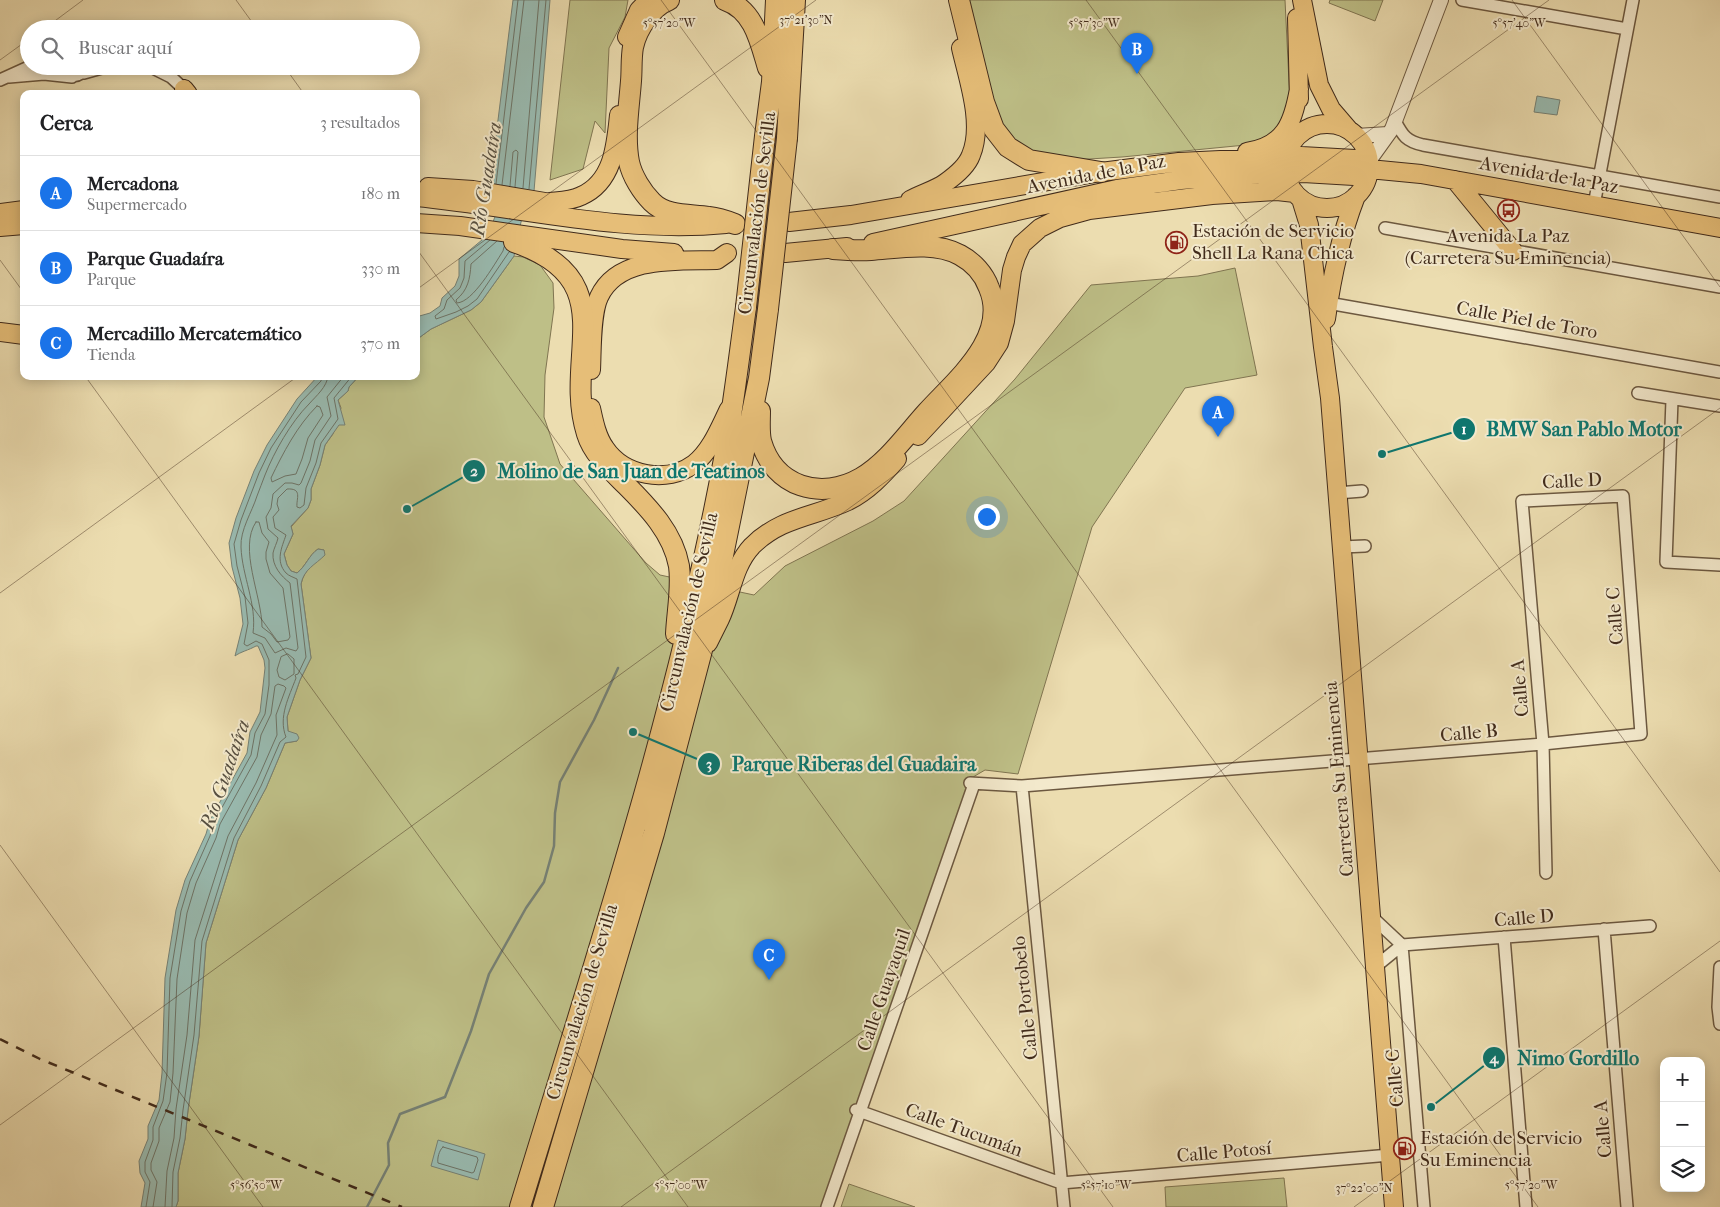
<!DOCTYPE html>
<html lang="es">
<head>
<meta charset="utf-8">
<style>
  :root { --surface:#fff; --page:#f6f6f6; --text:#202124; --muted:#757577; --line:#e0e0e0; --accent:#1a73e8 }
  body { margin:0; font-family:"IM FELL French Canon",serif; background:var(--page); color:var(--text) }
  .controls { position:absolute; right:15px; bottom:15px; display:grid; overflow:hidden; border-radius:10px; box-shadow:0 2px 12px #0003 }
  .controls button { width:45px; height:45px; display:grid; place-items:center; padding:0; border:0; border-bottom:1px solid var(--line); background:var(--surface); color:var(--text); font:25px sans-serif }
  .you { position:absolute; left:986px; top:516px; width:18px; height:18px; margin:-12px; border:4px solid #fff; border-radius:50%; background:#1a73e8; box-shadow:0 0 0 8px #1a73e833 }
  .badge { display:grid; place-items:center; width:32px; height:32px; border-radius:50%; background:var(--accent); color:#fff; font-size:16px; font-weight:700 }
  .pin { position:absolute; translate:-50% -41px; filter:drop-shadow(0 1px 2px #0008) }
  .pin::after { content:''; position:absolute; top:26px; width:18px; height:15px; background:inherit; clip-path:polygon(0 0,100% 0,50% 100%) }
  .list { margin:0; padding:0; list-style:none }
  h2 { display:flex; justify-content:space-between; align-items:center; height:65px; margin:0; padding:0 20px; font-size:21px }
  h2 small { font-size:16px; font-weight:400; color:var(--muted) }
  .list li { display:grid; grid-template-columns:32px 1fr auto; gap:15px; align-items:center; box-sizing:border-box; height:75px; padding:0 20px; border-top:1px solid var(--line) }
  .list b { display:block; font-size:19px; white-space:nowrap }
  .list p { margin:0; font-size:16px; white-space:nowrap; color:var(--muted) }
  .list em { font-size:16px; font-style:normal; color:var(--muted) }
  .icon { flex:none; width:28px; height:28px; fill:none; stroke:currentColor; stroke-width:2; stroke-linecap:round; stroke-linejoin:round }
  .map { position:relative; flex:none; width:1720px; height:1207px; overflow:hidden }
  .search { position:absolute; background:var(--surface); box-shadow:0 2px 12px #0003; left:20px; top:20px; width:400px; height:55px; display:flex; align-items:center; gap:12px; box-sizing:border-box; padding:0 18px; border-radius:28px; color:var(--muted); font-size:19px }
  .panel { position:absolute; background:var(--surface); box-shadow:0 2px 12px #0003; left:20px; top:90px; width:400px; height:290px; border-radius:10px }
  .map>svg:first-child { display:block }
  .green { fill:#bebf87; stroke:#807551 }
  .water { fill:#99bbb1; stroke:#768175 }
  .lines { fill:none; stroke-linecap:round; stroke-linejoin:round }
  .shore { stroke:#6d7366; stroke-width:1 }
  .stream { stroke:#768175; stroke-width:2.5 }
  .minor-casing { stroke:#6c5840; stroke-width:14 }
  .tertiary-casing { stroke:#6c5840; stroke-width:16 }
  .primary-casing { stroke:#412b1b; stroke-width:20 }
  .motorway-casing { stroke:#412b1b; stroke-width:22 }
  .minor { stroke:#f3e9cc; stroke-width:11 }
  .tertiary { stroke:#f3e9cc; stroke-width:14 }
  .primary { stroke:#e6be78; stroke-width:18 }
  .motorway { stroke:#e6be78; stroke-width:20 }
  .rail { stroke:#412b1b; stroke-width:2.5; stroke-dasharray:9 9; stroke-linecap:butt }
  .motorway-bridge-casing { stroke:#412b1b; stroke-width:22; stroke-linecap:butt }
  .motorway-bridge { stroke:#e6be78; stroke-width:20 }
  .ticks { fill:none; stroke:#412b1b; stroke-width:1; stroke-opacity:0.45 }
  .labels { text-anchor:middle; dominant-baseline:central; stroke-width:4; stroke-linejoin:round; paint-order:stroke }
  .street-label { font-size:19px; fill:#412b1b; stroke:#f3e9cc }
  .poi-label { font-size:19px; fill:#412b1b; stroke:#f3e9cc; text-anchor:start }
  .water-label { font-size:20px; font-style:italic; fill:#574f40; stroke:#f3e9cc }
  .ticks-label { font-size:12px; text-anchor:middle; fill:#412b1b; stroke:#f3e9cc; stroke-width:4; stroke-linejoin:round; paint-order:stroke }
  .leader { fill:none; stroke:#0f766e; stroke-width:2 }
  .callout-dot { fill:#0f766e; stroke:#f3e9cc; stroke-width:2 }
  .mark-label { font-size:15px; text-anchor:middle; font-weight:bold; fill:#fff }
  .callout-label { font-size:20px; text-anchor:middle; font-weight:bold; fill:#0f766e; stroke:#f3e9cc; stroke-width:4; stroke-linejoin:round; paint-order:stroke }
</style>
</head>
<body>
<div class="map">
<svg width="1720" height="1207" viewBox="0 0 1720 1207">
  <rect width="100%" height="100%" fill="#ecddb0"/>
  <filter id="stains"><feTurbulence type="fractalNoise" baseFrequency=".004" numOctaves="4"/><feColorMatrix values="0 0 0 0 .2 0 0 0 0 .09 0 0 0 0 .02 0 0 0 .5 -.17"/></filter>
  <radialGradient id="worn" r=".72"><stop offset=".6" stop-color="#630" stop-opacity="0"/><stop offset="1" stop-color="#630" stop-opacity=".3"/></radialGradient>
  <path class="green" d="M570 0H628L625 17 609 48 605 133 595 121 583 169 550 180Z
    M967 0H1285L1290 103 1282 127 1256 144 1122 157 1072 160 1041 154 1023 147 1005 131 993 106Z
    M1330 0H1383L1375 21 1329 3Z
    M514 256 523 257 540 265 553 283 554 308 545 375 544 417 560 464 646 563 660 575 754 595 785 566 873 521 904 501 1015 379 1091 285 1198 276 1235 268 1257 375 1185 388 1092 527 1018 774 985 770 968 780 970 783 822 1207H176L178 1201V1173L185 1139 188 1110 199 1036 206 943 238 840 266 788 285 743 297 741 288 731 287 717 300 680 311 658 301 584C305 566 316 566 324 550L318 549C309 555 306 566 297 573L291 571 287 565 284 554 293 534 291 527 308 508 311 500V489L320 465 325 445 333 434 341 408 338 400 348 391 349 387 359 376H416V340L431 329 471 310 481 302Z
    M1284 1178 1287 1207H1166L1165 1187Z
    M849 1184 915 1207H841Z"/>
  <path class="water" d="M513 0H550L534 191 521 222 514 256 481 302 471 310 431 329 416 340V317L430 313 440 306 442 298 455 286 459 276V259L488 235 496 214 490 184Z
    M1537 96 1560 100 1557 115 1534 112Z
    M318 376H359L349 387 348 391 338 400 345 425H339L325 445 320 465 311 489V500L308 508 291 526 293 534 284 554 287 565 291 571 297 573C306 566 309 555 318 549L324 550 325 555C315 565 304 569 301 584L311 658 300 680 287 717 288 731 297 734 299 738 297 741 285 743 266 788 238 840 206 943 199 1036 188 1110 185 1139 178 1173V1201L176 1207H141L145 1183 140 1173 139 1161 148 1139V1126L159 1100 162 1073 165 978 176 910 185 880 206 834 210 820 247 753 250 732 260 712 265 668 264 660 258 646H256C249 650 240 652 235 656L243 624 240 598 232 567 229 543 236 518 254 471 267 445 297 399Z
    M438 1140 485 1154 478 1180 431 1166Z"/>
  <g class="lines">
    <path class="shore" d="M496 184 518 0
      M502 185 524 0
      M510 186 513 152 516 150 518 152 515 187
      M523 188 539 0
      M529 189 546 0
      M490 240 465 261 464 278 460 288 447 300 444 309 435 316 436 319 456 312 468 306 477 299 509 252
      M497 241 471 264C470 279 468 290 456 300L457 303C473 302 494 265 503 251L504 247
      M328 376C327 387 316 396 309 404 291 422 274 452 265 475 262 482 260 489 257 496 252 512 240 530 241 547 242 576 257 604 253 633L265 638 275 653 286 648 296 651 298 648 290 583C281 576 272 566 273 553 274 548 277 543 278 538L268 529 266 517 271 508 273 494 285 483H292L299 485 301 483 310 461 315 440 331 416 327 397 344 376
      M317 406 320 407 323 415 308 438 302 459 296 474 285 476 272 482 271 478C283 453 297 426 317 406Z
      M256 522H259L262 533 269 542 266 552V559L270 573 283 588 290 637 288 640 277 642 271 634 262 627C262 596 238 548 256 522Z
      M288 654 294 659V674L285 680 279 677 277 670 281 657Z
      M443 1147 477 1157 478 1160 474 1172 472 1173 438 1163C437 1159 439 1150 443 1147Z
      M146 1207 150 1182 145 1172V1162L153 1140V1127L163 1101 167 1073 170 978 181 911 190 881 210 836 214 822 251 755 255 733 265 714 269 685V660L262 644 256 641 247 646 244 644 248 623 245 597 237 566 234 544 241 520 259 473 271 448 301 402 321 381 322 376
      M153 1207 157 1182 151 1170V1163L159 1141V1128L170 1102 173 1073 177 979 187 913 196 883 216 838 220 824 257 757 261 735 271 714 275 686 278 684 284 686 286 688 276 715 277 735 256 783 228 836 195 940 187 1035 176 1109 174 1138 167 1171 165 1207
      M172 1207 173 1172 180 1138 183 1110 194 1035 202 941 234 838 261 786 280 742 286 737C278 717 289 697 296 678L295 675 298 674 306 657 297 579C293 577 289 576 286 573 275 561 282 547 286 535L275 528 273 517 279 510 277 504 278 498 287 489C303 488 296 499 297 507L300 508 304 505 306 488 316 463 321 443 338 419 334 398 352 376"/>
    <path class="stream" d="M367 1207 389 1165 388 1143 400 1114 445 1097 471 1031 489 974 526 908 544 882 554 846 555 813 560 782 594 720 618 668"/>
    <defs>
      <path id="minor" d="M1462 0 1627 29
        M60 66C67 80 80 78 88 66
        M149 66 171 77 184 89
        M84 73 109 66
        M9 77 44 74 72 77
        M0 80 31 66
        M1395 121C1403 136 1406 141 1423 145L1720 197
        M1594 205 1633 0
        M1385 228 1720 287
        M1328 303 1720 372
        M1638 393 1720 406
        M1672 400 1666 562 1720 565
        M1337 493 1362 491
        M1342 547 1365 546
        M970 783 1022 786 1543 744 1641 734 1623 496 1522 501 1543 744 1546 873
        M1022 786 1064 1207
        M1371 916 1402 945
        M1604 929 1627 1207
        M1504 937 1526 1207
        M1402 945 1424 1207
        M1375 967 1402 945 1650 926
        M1720 967 1718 1007 1720 1024
        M856 1110 1061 1183 1390 1155
        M827 1207 974 784"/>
      <path id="tertiary" d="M1356 136 1388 134
        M1369 161 1392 129 1441 0"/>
      <path id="primary" d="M1302 0 1319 85 1331 109 1349 130
        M1297 18 1299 99
        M627 37 639 10 649 0
        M184 89 188 94
        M1285 166a42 42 0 1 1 84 0a42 42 0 1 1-84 0Z
        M1247 152C1285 146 1293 123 1299 89
        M1455 180 1513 251
        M428 187 473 190 563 205
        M416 197C519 207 622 234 726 224
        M1301 199 1309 225 1323 347 1330 398 1394 1207
        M910 200C921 194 935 190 945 183 955 176 967 166 971 155 984 124 968 79 961 48
        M550 202C560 201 571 201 581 196 613 182 616 146 619 115
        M0 213 24 210
        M789 222 851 215 1101 172 1179 162 1301 156 1355 159 1369 169 1421 174 1720 228
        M416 223 460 226 622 249 674 253
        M0 227 24 225
        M873 243 1117 189 1181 180 1257 174 1303 173 1354 176 1369 169
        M785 253 847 247
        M1326 319C1332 275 1340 237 1356 196
        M0 332 24 335
        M591 370C592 350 591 314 599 297 618 255 679 261 717 260L727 253
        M591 408C594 422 597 437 605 448 624 476 667 484 694 464 711 451 720 427 729 409
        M918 436 986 363 999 343 1005 321 1012 270 1016 257 1022 244 1040 228 1060 218 1089 210 1212 195 1277 191 1295 193
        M708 643C712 635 716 627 720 619 731 596 733 566 752 546 781 517 814 517 848 501 868 491 883 475 897 459"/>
      <path id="motorway" d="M669 0C651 7 637 29 633 47 631 58 632 70 631 81 629 108 624 136 629 162 632 176 642 192 652 202 667 217 690 214 709 217 718 218 727 221 735 224
        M725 0C754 10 760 41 768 68
        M959 0 984 102 994 129 1008 147 1029 160 1101 172
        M765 136 772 82 776 0
        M787 138 795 0
        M514 242C626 280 562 355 587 434 593 454 612 471 626 485 649 508 673 533 679 566 682 588 677 612 676 634
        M760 411C760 421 759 432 761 441 774 487 821 501 861 478 887 463 907 434 927 412 956 380 1010 337 989 288 984 274 973 262 960 255 934 241 899 248 871 250 858 251 845 250 833 249
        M520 1207C595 960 677 713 724 459 733 409 739 357 746 307
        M543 1207 654 833 701 654 715 595 759 378 768 309"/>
    </defs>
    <use href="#minor" class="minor-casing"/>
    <use href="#tertiary" class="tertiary-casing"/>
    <use href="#primary" class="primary-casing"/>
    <use href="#motorway" class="motorway-casing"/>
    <use href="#minor" class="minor"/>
    <use href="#tertiary" class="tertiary"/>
    <use href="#primary" class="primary"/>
    <use href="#motorway" class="motorway"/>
    <path class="rail" d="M0 1039 40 1059 402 1207"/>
    <defs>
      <path id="motorway-bridge" d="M746 307 765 136
        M768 309 787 138"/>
    </defs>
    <use href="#motorway-bridge" class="motorway-bridge-casing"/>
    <use href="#motorway-bridge" class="motorway-bridge"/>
  </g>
  <path class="ticks" d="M236 0 257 29M661 0 1538 1207M1086 0 1720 872M1512 0 1720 287M44 29 83 0M0 60 29 39M284 66 304 94M416 248 1113 1207M0 260 24 293M416 290 816 0M85 376 688 1207M0 593 298 376M0 845 263 1207M0 1125 1549 0M621 1207 1720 408M1354 1207 1720 941"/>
  <defs>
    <symbol id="bus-ring" viewBox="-11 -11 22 22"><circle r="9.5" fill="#f3e9cc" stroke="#8f2418" stroke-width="1.5"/><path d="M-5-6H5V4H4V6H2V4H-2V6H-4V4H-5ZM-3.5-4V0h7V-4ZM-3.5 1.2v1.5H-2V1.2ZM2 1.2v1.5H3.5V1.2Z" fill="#8f2418"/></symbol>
    <symbol id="fuel-ring" viewBox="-11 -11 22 22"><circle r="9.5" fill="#f3e9cc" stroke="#8f2418" stroke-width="1.5"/><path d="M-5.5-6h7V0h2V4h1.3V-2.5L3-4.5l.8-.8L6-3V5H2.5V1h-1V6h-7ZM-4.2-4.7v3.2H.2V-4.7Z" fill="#8f2418"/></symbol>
  </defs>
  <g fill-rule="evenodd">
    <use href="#bus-ring" x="1496" y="198" width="25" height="25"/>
    <use href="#fuel-ring" x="1164" y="230" width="25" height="25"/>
    <use href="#fuel-ring" x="1392" y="1136" width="25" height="25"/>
  </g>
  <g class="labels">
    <g class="street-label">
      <text transform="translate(1096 174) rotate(-11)">Avenida de la Paz</text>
      <text transform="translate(1549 175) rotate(10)">Avenida de la Paz</text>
      <text transform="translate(757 213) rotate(-83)">Circunvalación de Sevilla</text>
      <text transform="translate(1527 320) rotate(10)">Calle Piel de Toro</text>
      <text transform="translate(1572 481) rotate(-3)">Calle D</text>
      <text transform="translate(689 612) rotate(-77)">Circunvalación de Sevilla</text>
      <text transform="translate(1615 616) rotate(-94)">Calle C</text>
      <text transform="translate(1520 688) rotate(-95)">Calle A</text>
      <text transform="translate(1469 733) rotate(-5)">Calle B</text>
      <text transform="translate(1339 779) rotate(-95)">Carretera Su Eminencia</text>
      <text transform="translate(1524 918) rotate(-5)">Calle D</text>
      <text transform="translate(884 990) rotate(-71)">Calle Guayaquil</text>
      <text transform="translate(1025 998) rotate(-96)">Calle Portobelo</text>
      <text transform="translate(582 1002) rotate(-73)">Circunvalación de Sevilla</text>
      <text transform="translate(1395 1078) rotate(-95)">Calle C</text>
      <text transform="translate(1603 1129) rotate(-95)">Calle A</text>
      <text transform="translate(964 1130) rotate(20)">Calle Tucumán</text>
      <text transform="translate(1224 1152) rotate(-5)">Calle Potosí</text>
    </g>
    <g class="poi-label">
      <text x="1192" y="231">Estación de Servicio<tspan x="1192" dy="22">Shell La Rana Chica</tspan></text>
      <text x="1508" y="236" text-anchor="middle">Avenida La Paz<tspan x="1508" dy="22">(Carretera Su Eminencia)</tspan></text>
      <text x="1420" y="1138">Estación de Servicio<tspan x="1420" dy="22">Su Eminencia</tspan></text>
    </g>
    <g class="water-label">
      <text transform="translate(486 179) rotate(-81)">Río Guadaíra</text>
      <text transform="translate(225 775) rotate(-71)">Río Guadaíra</text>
    </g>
  </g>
  <g class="ticks-label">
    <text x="806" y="24">37°21'30"N</text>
    <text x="669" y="27">5°57'20"W</text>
    <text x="1094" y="27">5°57'30"W</text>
    <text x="1519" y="27">5°57'40"W</text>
    <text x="256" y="1189">5°56'50"W</text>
    <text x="681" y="1189">5°57'00"W</text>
    <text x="1106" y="1189">5°57'10"W</text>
    <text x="1531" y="1189">5°57'20"W</text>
    <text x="1364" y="1192">37°22'00"N</text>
  </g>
  <path class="leader" d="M1382 454L1464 429M407 509L474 471M633 732L709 764M1431 1107L1494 1058"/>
  <g class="callout-dot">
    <circle cx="1382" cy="454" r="5"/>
    <circle cx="407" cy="509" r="5"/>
    <circle cx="633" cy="732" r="5"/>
    <circle cx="1431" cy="1107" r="5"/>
    <circle cx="1464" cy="429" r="12"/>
    <circle cx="474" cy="471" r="12"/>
    <circle cx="709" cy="764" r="12"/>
    <circle cx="1494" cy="1058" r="12"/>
  </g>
  <g class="mark-label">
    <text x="1464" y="434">1</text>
    <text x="474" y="476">2</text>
    <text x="709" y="769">3</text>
    <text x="1494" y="1063">4</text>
  </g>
  <g class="callout-label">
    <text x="1584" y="436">BMW San Pablo Motor</text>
    <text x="631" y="478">Molino de San Juan de Teatinos</text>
    <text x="854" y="771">Parque Riberas del Guadaira</text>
    <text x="1578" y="1065">Nimo Gordillo</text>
  </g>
  <rect width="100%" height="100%" filter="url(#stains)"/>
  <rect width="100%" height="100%" fill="url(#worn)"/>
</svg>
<div class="controls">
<button>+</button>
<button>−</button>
<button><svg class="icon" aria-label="layers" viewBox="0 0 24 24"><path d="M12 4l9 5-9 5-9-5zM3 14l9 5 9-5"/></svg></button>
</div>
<div class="you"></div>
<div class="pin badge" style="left:1218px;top:437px">A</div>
<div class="pin badge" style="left:1137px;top:74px">B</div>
<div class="pin badge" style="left:769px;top:980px">C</div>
<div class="search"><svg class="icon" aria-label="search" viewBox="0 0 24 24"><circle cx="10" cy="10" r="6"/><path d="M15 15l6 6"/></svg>Buscar aquí</div>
<section class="panel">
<h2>Cerca<small>3 resultados</small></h2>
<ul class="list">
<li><span class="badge">A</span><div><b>Mercadona</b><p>Supermercado</p></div><em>180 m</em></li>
<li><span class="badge">B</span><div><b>Parque Guadaíra</b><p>Parque</p></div><em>330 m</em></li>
<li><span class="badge">C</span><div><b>Mercadillo Mercatemático</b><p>Tienda</p></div><em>370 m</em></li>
</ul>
</section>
</div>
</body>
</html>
